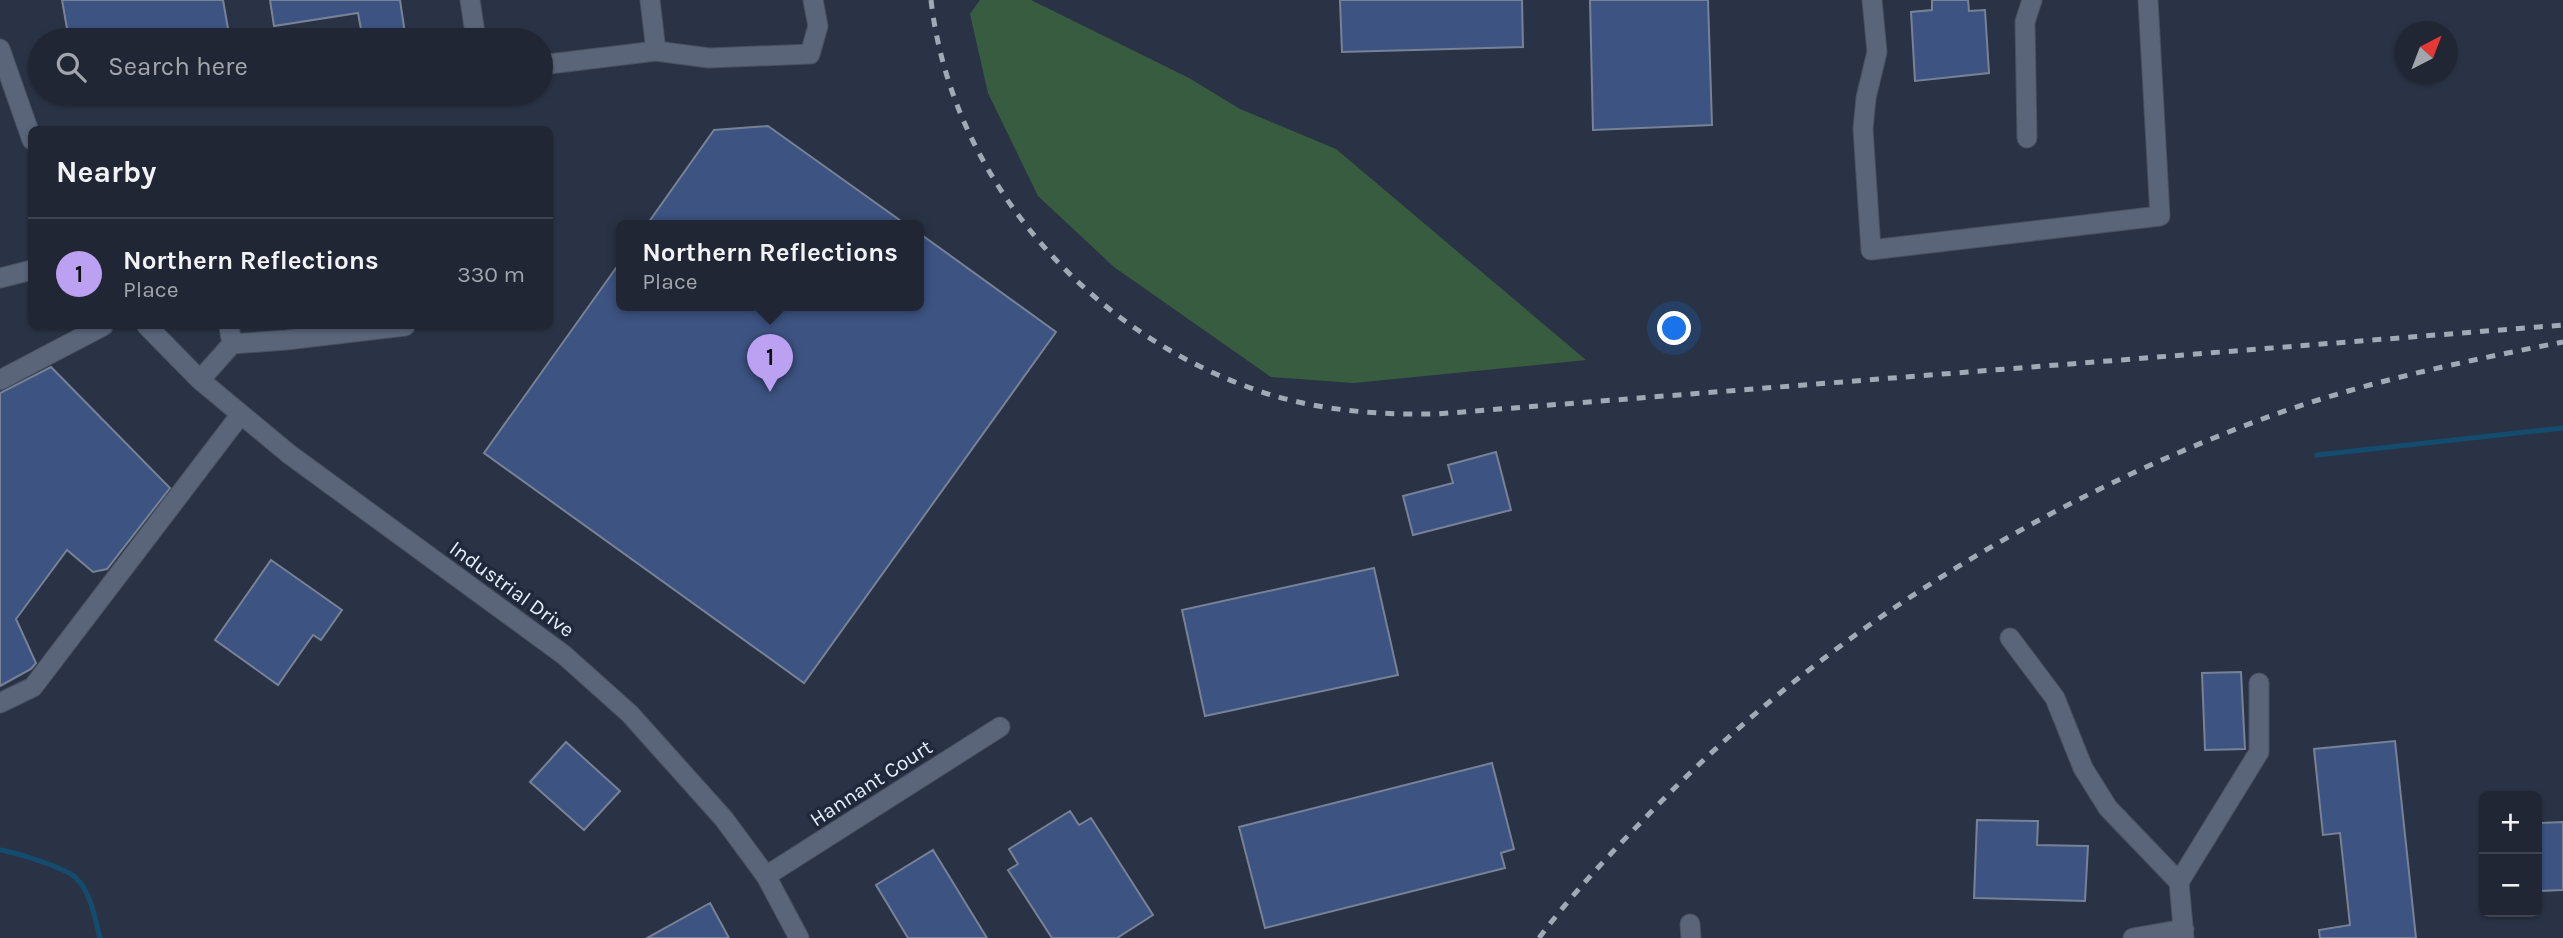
<!DOCTYPE html>
<html lang="en">
<head>
<meta charset="utf-8">
<style>
  :root { --surface:#202634; --page:#2d3240; --text:#f1f3f6; --muted:#a2a5ac; --line:#3d434f; --accent:#bca0f2 }
  body { margin:0; font-family:Karla,sans-serif; background:var(--page); color:var(--text) }
  .controls { position:absolute; right:21px; bottom:21px; display:grid; overflow:hidden; border-radius:10px; box-shadow:0 2px 5px #0004 }
  .controls button { width:63px; height:63px; display:grid; place-items:center; padding:0; border:0; border-bottom:2px solid var(--line); background:var(--surface); color:var(--text); font:35px sans-serif }
  .compass { position:absolute; left:2395px; top:21px; width:63px; height:63px; border-radius:50%; background:var(--surface); box-shadow:0 2px 5px #0004; rotate:42deg }
  .you { position:absolute; left:1675px; top:329px; width:24px; height:24px; margin:-18px; border:5px solid #fff; border-radius:50%; background:#1a73e8; box-shadow:0 0 0 10px #1a73e833 }
  .badge { display:grid; place-items:center; width:46px; height:46px; border-radius:50%; background:var(--accent); color:#111; font-size:23px; font-weight:700 }
  .pin { position:absolute; translate:-50% -58px; filter:drop-shadow(0 2px 4px #0008) }
  .pin::after { content:''; position:absolute; top:37px; width:24px; height:21px; background:inherit; clip-path:polygon(0 0,100% 0,50% 100%) }
  .popup { position:absolute; left:616px; top:220px; width:308px; height:91px; box-sizing:border-box; display:grid; place-content:center; border-radius:10px; background:var(--surface); filter:drop-shadow(0 2px 5px #0005); font-size:23px; white-space:nowrap; color:var(--muted) }
  .popup b { font-size:26px; color:var(--text) }
  .popup::after { content:''; position:absolute; left:50%; top:100%; margin-left:-14px; border:14px solid transparent; border-top-color:var(--surface) }
  .list { margin:0; padding:0; list-style:none }
  h2 { display:flex; justify-content:space-between; align-items:center; height:91px; margin:0; padding:0 28px; font-size:30px }
  h2 small { font-size:23px; font-weight:400; color:var(--muted) }
  .list li { display:grid; grid-template-columns:46px 1fr auto; gap:21px; align-items:center; box-sizing:border-box; height:112px; padding:0 28px; border-top:2px solid var(--line) }
  .list b { display:block; font-size:26px; white-space:nowrap }
  .list p { margin:0; font-size:23px; white-space:nowrap; color:var(--muted) }
  .list em { font-size:23px; font-style:normal; color:var(--muted) }
  .icon { flex:none; width:38px; height:38px; fill:none; stroke:currentColor; stroke-width:2; stroke-linecap:round; stroke-linejoin:round }
  .map { position:relative; flex:none; width:2563px; height:938px; overflow:hidden }
  .search { position:absolute; background:var(--surface); box-shadow:0 2px 5px #0004; left:28px; top:28px; width:525px; height:77px; display:flex; align-items:center; gap:18px; box-sizing:border-box; padding:0 24px; border-radius:38px; color:var(--muted); font-size:26px }
  .panel { position:absolute; background:var(--surface); box-shadow:0 2px 5px #0004; left:28px; top:126px; width:525px; height:203px; border-radius:10px }
  .map>svg:first-child { display:block }
  .green { fill:#385c40 }
  .lines { fill:none; stroke-linecap:round; stroke-linejoin:round }
  .stream { stroke:#144c6f; stroke-width:5 }
  .building { fill:#3d5382; stroke:#778297; stroke-width:2 }
  .minor-casing { stroke:#495161; stroke-width:21 }
  .minor { stroke:#5a6579; stroke-width:19 }
  .rail { stroke:#a1a9b7; stroke-width:5; stroke-dasharray:9 9; stroke-linecap:butt }
  .labels { text-anchor:middle; dominant-baseline:central; stroke-width:7; stroke-linejoin:round; paint-order:stroke }
  .street-label { font-size:21px; fill:#e7eefa; stroke:#20293b }
</style>
</head>
<body>
<div class="map">
<svg width="2563" height="938" viewBox="0 0 2563 938">
  <rect width="100%" height="100%" fill="#2a3345"/>
  <path class="green" d="M980 0H1031L1189 78 1240 109 1336 149 1586 360 1354 383 1271 377 1114 267 1038 196 988 93 970 14Z"/>
  <g class="lines">
    <path class="stream" d="M2317 455 2563 428
      M0 850C14 852 67 868 76 878 91 892 95 919 100 938"/>
  </g>
  <path class="building" d="M62 0H223L230 40H69Z
    M270 0H400L406 40H363L358 13 274 26Z
    M1340 0H1522L1523 47 1342 52Z
    M1590 0H1708L1712 125 1593 130Z
    M1932 0H1968L1969 11 1985 10 1989 73 1915 81 1911 12 1932 10Z
    M768 126 908 226H646L714 130Z
    M919 233 1056 332 804 683 484 453 621 261V306H919Z
    M51 367 170 488 107 569 93 572 67 550 16 619 36 663 31 669 0 686V393Z
    M1496 452 1511 510 1413 535 1403 496 1453 483 1448 465Z
    M271 560 342 610 321 640 313 635 278 685 215 640Z
    M1374 568 1398 675 1205 716 1182 610Z
    M2241 672 2245 749 2205 750 2202 673Z
    M2395 741 2416 938H2320L2319 930 2350 925 2340 833 2323 835 2314 749Z
    M566 742 620 791 584 830 530 782Z
    M1492 763 1514 849 1501 853 1505 868 1265 928 1239 827Z
    M1070 811 1079 825 1091 818 1153 915 1117 938H1052L1008 870 1018 864 1009 849Z
    M1977 820 2038 821 2037 845 2088 846 2085 901 1974 898Z
    M2563 822V890L2537 891V823Z
    M933 850 987 938H908L876 885Z
    M710 903 729 938H647Z"/>
  <g class="lines">
    <defs>
      <path id="minor" d="M470 0 476 40
        M650 0 656 51
        M1872 0 1877 52 1866 98 1863 129 1871 250 2160 216 2148 0
        M0 49 32 140
        M541 65 656 51 709 58 810 54 818 26 813 0
        M2027 138 2025 22 2032 0
        M0 278 32 270
        M147 326 200 380 289 454 564 655 630 714 724 819 766 876 799 938
        M229 326 232 344
        M0 380 103 326
        M200 380 232 344 286 340 405 326
        M2010 638 2055 698 2083 768 2108 808 2179 882
        M0 703 33 687 241 414
        M766 876 1000 727
        M2179 882 2259 752V683
        M2179 882 2184 938
        M1690 924 1691 938
        M2133 938 2184 929"/>
    </defs>
    <use href="#minor" class="minor-casing"/>
    <use href="#minor" class="minor"/>
    <path class="rail" d="M931 0C951 176 1085 328 1248 387 1309 410 1373 415 1437 414L2563 325
      M1539 938C1572 894 1610 854 1648 815 1818 638 2027 508 2257 421 2355 384 2460 362 2563 342"/>
  </g>
  <g class="labels">
    <g class="street-label">
      <text transform="translate(512 589) rotate(36)">Industrial Drive</text>
      <text transform="translate(871 783) rotate(-33)">Hannant Court</text>
    </g>
  </g>
</svg>
<div class="controls">
<button>+</button>
<button>−</button>
</div>
<svg class="compass" viewBox="-18 -18 36 36"><path d="M0-13l5 13h-10z" fill="#e53935"/><path d="M0 13l5-13h-10z" fill="#a2a5ac"/></svg>
<div class="you"></div>
<div class="pin badge" style="left:770px;top:392px">1</div>
<div class="popup"><b>Northern Reflections</b>Place</div>
<div class="search"><svg class="icon" aria-label="search" viewBox="0 0 24 24"><circle cx="10" cy="10" r="6"/><path d="M15 15l6 6"/></svg>Search here</div>
<section class="panel">
<h2>Nearby<small></small></h2>
<ul class="list">
<li><span class="badge">1</span><div><b>Northern Reflections</b><p>Place</p></div><em>330 m</em></li>
</ul>
</section>
</div>
</body>
</html>
